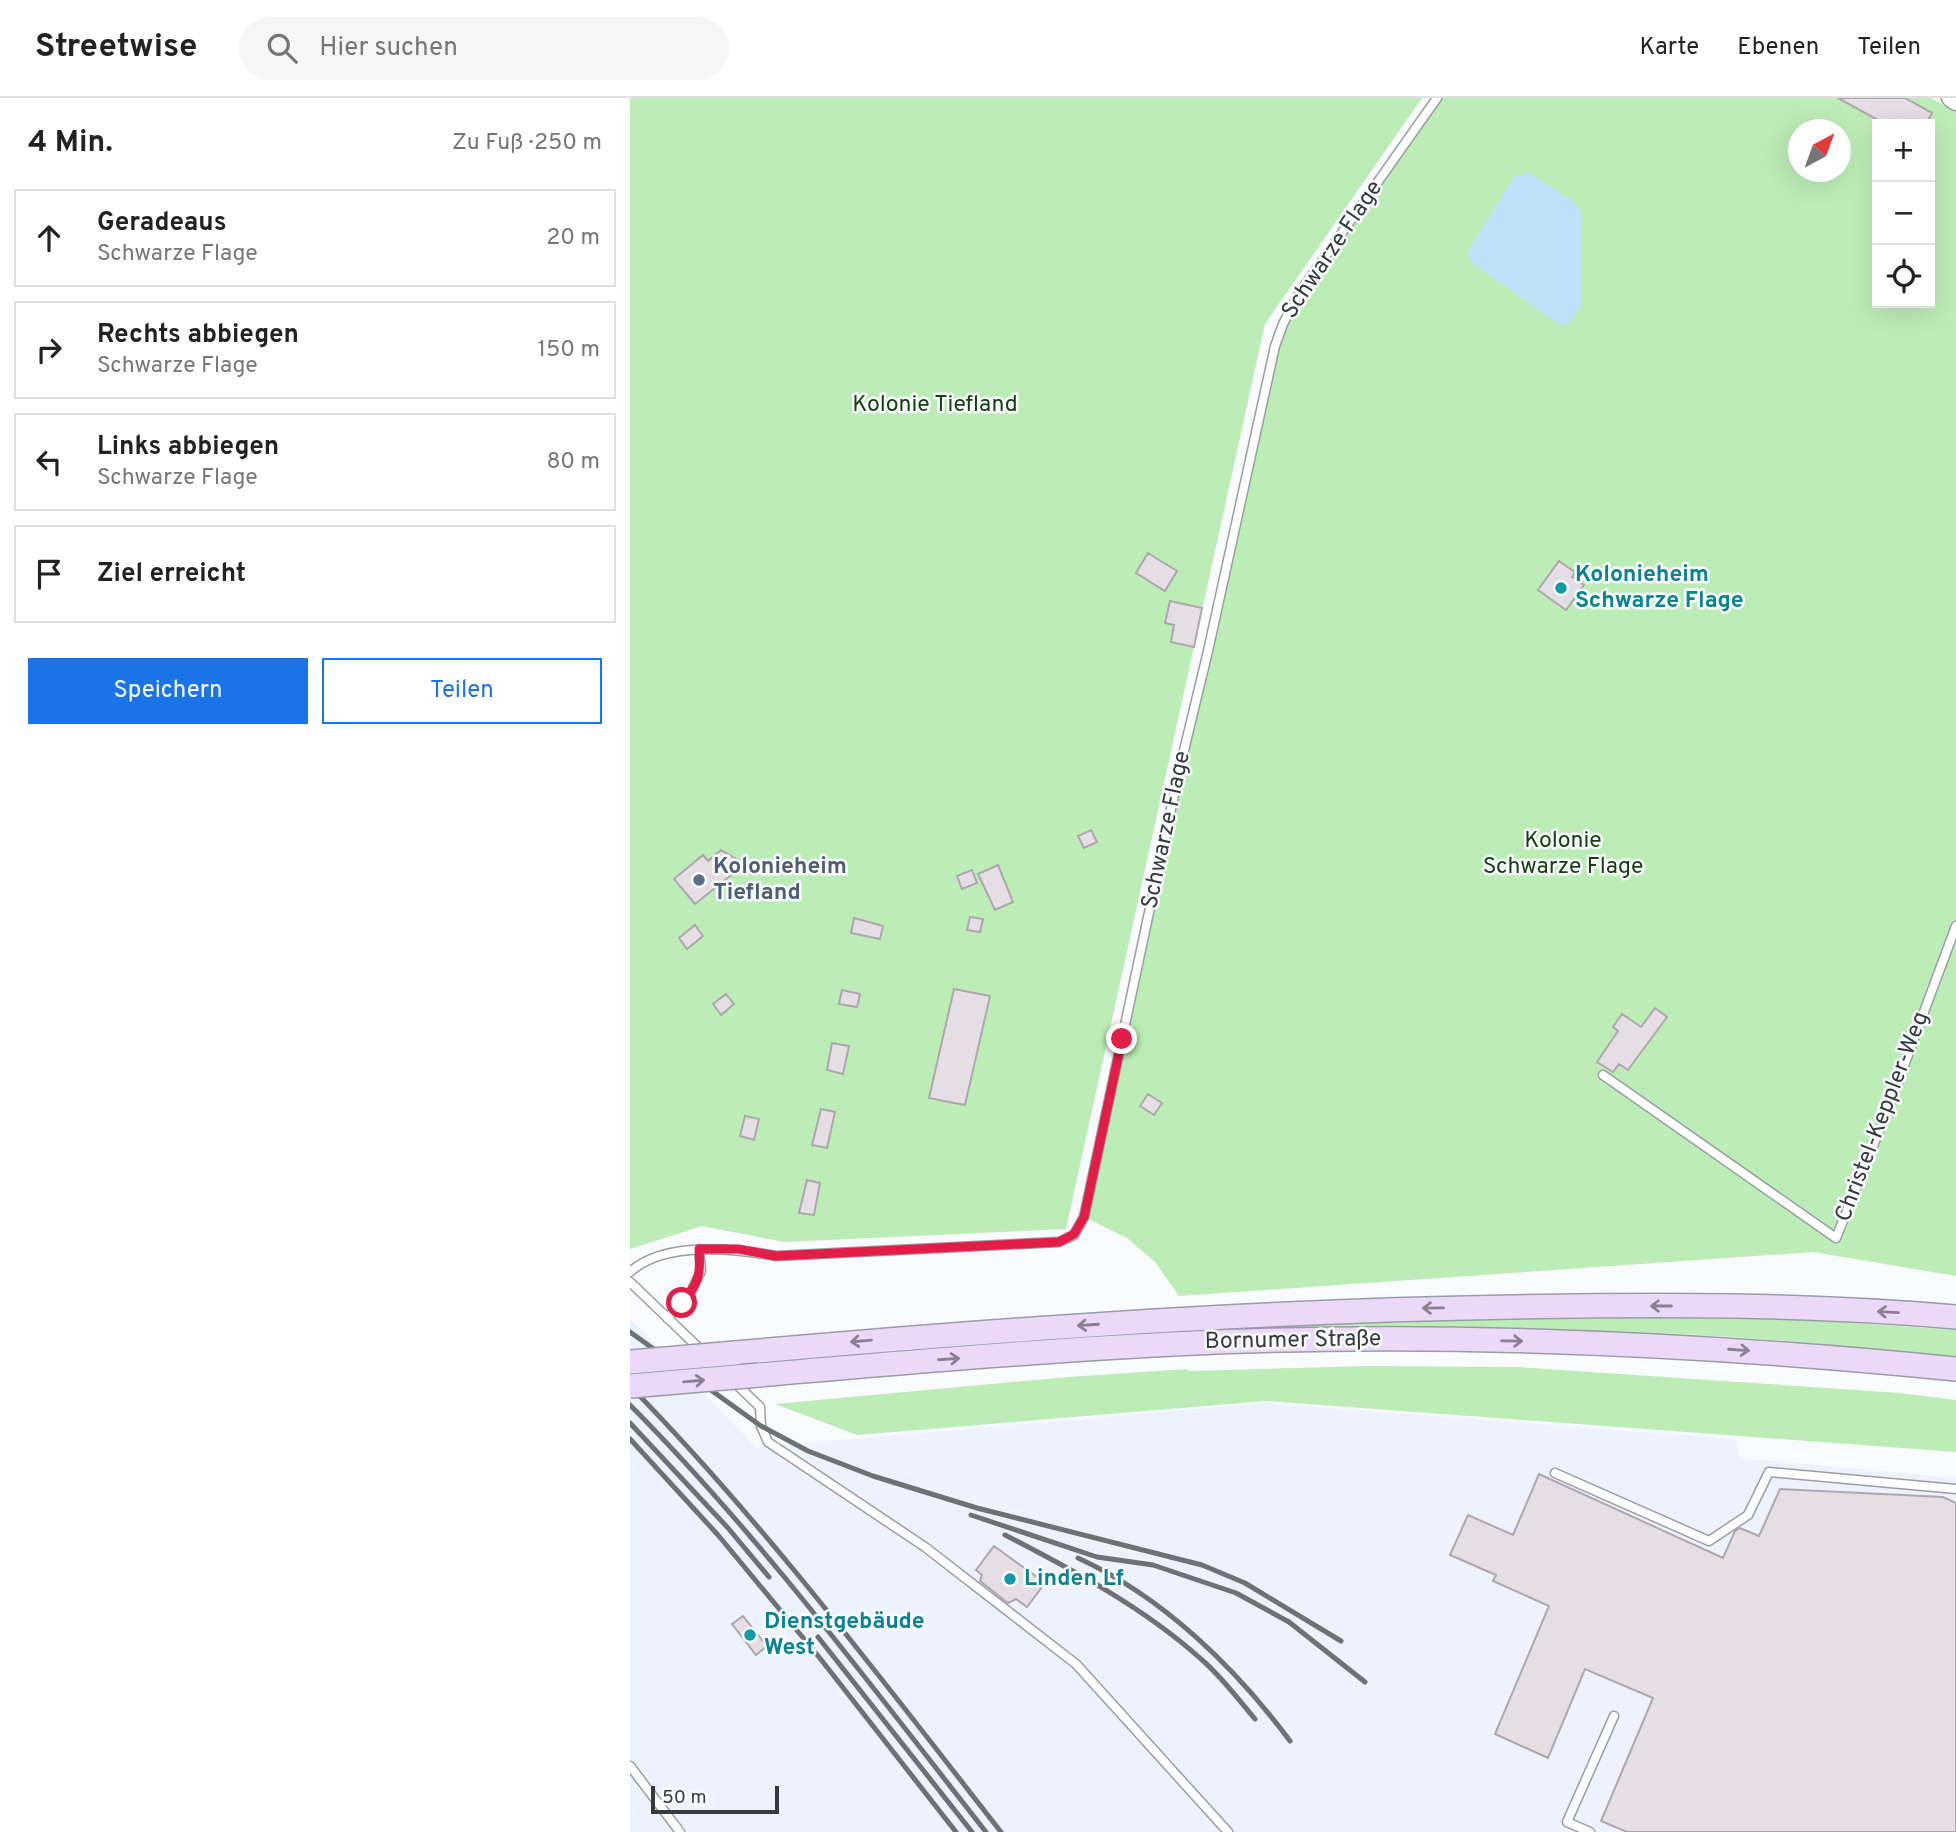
<!DOCTYPE html>
<html lang="de">
<head>
<meta charset="utf-8">
<style>
  :root { --surface:#fff; --page:#f6f6f6; --text:#222; --muted:#767676; --line:#e0e0e0; --accent:#1a73e8 }
  body { margin:0; font-family:Overpass,sans-serif; background:var(--page); color:var(--text) }
  .controls { position:absolute; right:21px; top:21px; display:grid; overflow:hidden; border-radius:0px; box-shadow:0 7px 28px #0002 }
  .controls button { width:63px; height:63px; display:grid; place-items:center; padding:0; border:0; border-bottom:2px solid var(--line); background:var(--surface); color:var(--text); font:35px sans-serif }
  .compass { position:absolute; left:1158px; top:21px; width:63px; height:63px; border-radius:50%; background:var(--surface); box-shadow:0 7px 28px #0002; rotate:41deg }
  .scale { position:absolute; left:21px; bottom:18px; width:128px; box-sizing:border-box; padding-left:7px; border:4px solid #38393d; border-top:0; font-size:19px; line-height:24px; white-space:nowrap; color:#38393d; -webkit-text-stroke:5px #fafbfe; paint-order:stroke }
  .stop { position:absolute; width:21px; height:21px; margin:-16px; border:5px solid #e11d48; border-radius:50%; background:#fff }
  .stop.end { background:#e11d48; border-color:#fff; box-shadow:0 2px 7px #0008 }
  .list { margin:0; padding:0; list-style:none }
  h2 { display:flex; justify-content:space-between; align-items:center; height:91px; margin:0; padding:0 28px; font-size:30px }
  h2 small { font-size:23px; font-weight:400; color:var(--muted) }
  .list li { display:grid; grid-template-columns:46px 1fr auto; gap:21px; align-items:center; box-sizing:border-box; height:98px; margin:0 14px 14px; padding:0 14px; border:2px solid var(--line); border-radius:0px }
  .list b { display:block; font-size:26px; white-space:nowrap }
  .list p { margin:0; font-size:23px; white-space:nowrap; color:var(--muted) }
  .list em { font-size:23px; font-style:normal; color:var(--muted) }
  .actions { display:flex; gap:14px; padding:21px 28px }
  .actions a { flex:1; padding:16px 0; border:2px solid var(--accent); border-radius:0px; text-align:center; font-size:24px; color:var(--accent) }
  .actions .main { background:var(--accent); color:#fff }
  .icon { flex:none; width:38px; height:38px; fill:none; stroke:currentColor; stroke-width:2; stroke-linecap:round; stroke-linejoin:round }
  .map { position:relative; flex:none; width:1326px; height:1734px; overflow:hidden }
  header { display:flex; align-items:center; gap:42px; box-sizing:border-box; height:98px; padding:0 35px; background:var(--surface); border-bottom:2px solid var(--line) }
  header strong { font-size:33px }
  nav { display:flex; gap:38px; margin-inline-start:auto; font-size:24px }
  .search { width:490px; height:63px; background:var(--page); display:flex; align-items:center; gap:18px; box-sizing:border-box; padding:0 24px; border-radius:38px; color:var(--muted); font-size:26px }
  main { display:flex }
  aside { flex:1; background:var(--surface) }
  .map>svg:first-child { display:block }
  .built { fill:#eef1fe }
  .green { fill:#bdedb6; fill-rule:evenodd }
  .water { fill:#c0e1fa }
  .building { fill:#e5dee4; stroke:#aea7ad; stroke-width:2 }
  .lines { fill:none; stroke-linecap:round; stroke-linejoin:round }
  .service-casing { stroke:#9a9da5; stroke-width:11 }
  .minor-casing { stroke:#9a9da5; stroke-width:19 }
  .secondary-casing { stroke:#9a9da5; stroke-width:26 }
  .service { stroke:#fff; stroke-width:8 }
  .minor { stroke:#fff; stroke-width:16 }
  .secondary { stroke:#ecd9fa; stroke-width:23 }
  .rail { stroke:#707174; stroke-width:5 }
  .secondary-bridge-casing { stroke:#9a9da5; stroke-width:26; stroke-linecap:butt }
  .secondary-bridge { stroke:#ecd9fa; stroke-width:23 }
  .oneway { stroke:#898192 }
  .route { stroke:#e11d48; stroke-width:9 }
  .culture-dot { fill:#0f9aa8; stroke:#fafbfe; stroke-width:2.5 }
  .service-dot { fill:#5c6f8a; stroke:#fafbfe; stroke-width:2.5 }
  .labels { text-anchor:middle; dominant-baseline:central; stroke-width:5; stroke-linejoin:round; paint-order:stroke }
  .street-label { font-size:23px; fill:#38393d; stroke:#fafbfe }
  .park-label { font-size:23px; fill:#15400f; stroke:#fafbfe }
  .culture-label { font-size:23px; font-weight:bold; fill:#0d838f; stroke:#fafbfe; text-anchor:start }
  .service-label { font-size:23px; font-weight:bold; fill:#4e5e75; stroke:#fafbfe; text-anchor:start }
</style>
</head>
<body>
<header>
<strong>Streetwise</strong>
<div class="search"><svg class="icon" aria-label="search" viewBox="0 0 24 24"><circle cx="10" cy="10" r="6"/><path d="M15 15l6 6"/></svg>Hier suchen</div>
<nav><a>Karte</a><a>Ebenen</a><a>Teilen</a></nav>
</header>
<main>
<aside>
<h2>4 Min.<small>Zu Fuß · 250 m</small></h2>
<ul class="list">
<li><svg class="icon" aria-label="ahead" viewBox="0 0 24 24"><path d="M12 20V5M6 11l6-6 6 6"/></svg><div><b>Geradeaus</b><p>Schwarze Flage</p></div><em>20 m</em></li>
<li><svg class="icon" aria-label="right" viewBox="0 0 24 24"><path d="M7 20v-9h11M14 6l5 5-5 5"/></svg><div><b>Rechts abbiegen</b><p>Schwarze Flage</p></div><em>150 m</em></li>
<li><svg class="icon" aria-label="left" viewBox="0 0 24 24"><path d="M17 20v-9H6M10 6l-5 5 5 5"/></svg><div><b>Links abbiegen</b><p>Schwarze Flage</p></div><em>80 m</em></li>
<li><svg class="icon" aria-label="arrive" viewBox="0 0 24 24"><path d="M6 21V4h12l-3 4 3 4H6"/></svg><div><b>Ziel erreicht</b></div></li>
</ul>
<div class="actions"><a class="main">Speichern</a><a>Teilen</a></div>
</aside>
<div class="map">
<svg width="1326" height="1734" viewBox="0 0 1326 1734">
  <rect width="100%" height="100%" fill="#fafbfe"/>
  <path class="built" d="M0 1222 12 1232 126 1349 636 1305 1106 1341 1109 1360 1326 1380V1734H0Z"/>
  <path class="green" d="M0 0H792L635 226 436 1131 154 1144 72 1128 0 1151Z
    M807 0H1301L1326 14V1178L1183 1154 549 1198 525 1164 497 1140 454 1119 518 821 653 226ZM1247 26H1300V205H1247ZM1168 32H1210V74H1168Z
    M861 1218 1139 1219 1326 1232V1261C1270 1255 1214 1248 1157 1243 969 1228 779 1228 590 1232L587 1228Z
    M738 1268 888 1269 1270 1295 1326 1302V1354L637 1303 227 1337 145 1306 438 1279 557 1271 558 1273Z"/>
  <path class="water" d="M899 75 944 104 952 116V206L939 226 930 227 841 164 838 153 885 78Z"/>
  <path class="building" d="M1208 0H1275L1302 15 1296 26H1255Z
    M518 455 547 473 535 493 506 475Z
    M929 463 945 474 942 479 954 487 936 512 908 492Z
    M540 503 572 510 564 549 541 544 544 527 535 525Z
    M461 732 467 744 454 750 448 738Z
    M91 752 115 766 65 806 44 781 73 757 78 763Z
    M368 767 383 804 365 812 348 776Z
    M342 772 347 785 332 791 327 778Z
    M340 819 353 821 350 834 337 832Z
    M224 820 253 828 250 841 221 835Z
    M65 827 73 838 57 851 49 840Z
    M324 891 360 898 335 1007 299 1000Z
    M212 892 230 896 227 909 209 906Z
    M96 896 104 906 91 917 83 906Z
    M1025 910 1037 919 998 972 989 966 983 974 967 964 988 933 983 929 992 916 1011 929Z
    M202 945 219 948 213 976 197 972Z
    M518 996 532 1005 524 1017 510 1008Z
    M191 1011 205 1014 197 1050 182 1047Z
    M115 1018 129 1021 124 1042 110 1038Z
    M177 1082 190 1085 184 1117 169 1115Z
    M909 1376 1093 1460 1105 1433 1110 1430 1129 1438 1150 1391 1313 1399 1326 1405V1734H997L971 1723 1023 1600 955 1571 918 1660 865 1636 919 1508 863 1483 866 1477 820 1457 838 1417 883 1437Z
    M364 1448 415 1485 397 1509 386 1501 378 1505 350 1483 352 1477 346 1472Z
    M113 1518 137 1548 126 1557 102 1526Z"/>
  <g class="lines">
    <defs>
      <path id="service" d="M973 977 1206 1140 1256 1016 1326 828
        M0 1174C34 1143 104 1150 146 1158L429 1144 444 1137 454 1119 550 669 578 553 645 248 653 226 668 197 807 0
        M0 1184 72 1253
        M37 1220 60 1196 71 1173 69 1151
        M104 1284 130 1309 131 1328 138 1344 295 1449 446 1566 598 1734
        M925 1375 1079 1443 1118 1417 1139 1374 1326 1391
        M0 1668 50 1734
        M960 1734 937 1724 984 1618"/>
      <path id="minor" d="M1320 0 1326 4"/>
      <path id="secondary" d="M105 1255C364 1232 624 1213 884 1209 1031 1206 1179 1206 1326 1219
        M129 1277C267 1265 405 1253 543 1246 804 1233 1066 1245 1326 1271"/>
    </defs>
    <use href="#service" class="service-casing"/>
    <use href="#minor" class="minor-casing"/>
    <use href="#secondary" class="secondary-casing"/>
    <use href="#service" class="service"/>
    <use href="#minor" class="minor"/>
    <use href="#secondary" class="secondary"/>
    <path class="rail" d="M0 1234 131 1328 178 1353 243 1378 347 1410 572 1467 615 1485 711 1543
      M0 1288C135 1426 252 1582 371 1734
      M0 1307C130 1438 242 1589 356 1734
      M0 1325 98 1430 139 1479
      M0 1341 88 1437 189 1559 326 1734
      M341 1417 467 1459 523 1467 606 1495 659 1524 735 1584
      M375 1437C443 1472 513 1509 571 1561 591 1578 608 1601 625 1621
      M448 1460C533 1499 605 1569 660 1643
      M188 1539 342 1734"/>
    <defs>
      <path id="secondary-bridge" d="M0 1264 105 1255
        M0 1288 129 1277"/>
    </defs>
    <use href="#secondary-bridge" class="secondary-bridge-casing"/>
    <use href="#secondary-bridge" class="secondary-bridge"/>
  </g>
  <defs><path id="oneway-shaft" d="M-6 0H5M1.5-3L5.5 0L1.5 3" fill="none" stroke-width="1.6" stroke-linecap="round" stroke-linejoin="round" transform="scale(1.75)"/></defs>
  <g class="oneway">
    <use href="#oneway-shaft" transform="translate(1031 1208) rotate(-180)"/>
    <use href="#oneway-shaft" transform="translate(803 1210) rotate(179)"/>
    <use href="#oneway-shaft" transform="translate(1258 1214) rotate(-177)"/>
    <use href="#oneway-shaft" transform="translate(458 1227) rotate(176)"/>
    <use href="#oneway-shaft" transform="translate(231 1243) rotate(175)"/>
    <use href="#oneway-shaft" transform="translate(882 1243) rotate(1)"/>
    <use href="#oneway-shaft" transform="translate(1109 1252) rotate(4)"/>
    <use href="#oneway-shaft" transform="translate(319 1261) rotate(-4)"/>
    <use href="#oneway-shaft" transform="translate(64 1283) rotate(-5)"/>
  </g>
  <g class="lines">
    <path class="route" d="M52 1205C69 1185 71 1176 69 1151H108L146 1158 429 1144 444 1136 454 1119 492 941"/>
  </g>
  <g class="culture-dot">
    <circle cx="931" cy="490" r="7"/>
    <circle cx="380" cy="1481" r="7"/>
    <circle cx="120" cy="1537" r="7"/>
  </g>
  <circle class="service-dot" cx="69" cy="782" r="7"/>
  <g class="labels">
    <g class="street-label">
      <text transform="translate(703 152) rotate(-56)">Schwarze Flage</text>
      <text transform="translate(537 732) rotate(-78)">Schwarze Flage</text>
      <text transform="translate(1253 1019) rotate(-69)">Christel-Keppler-Weg</text>
      <text transform="translate(663 1243) rotate(-1)">Bornumer Straße</text>
    </g>
    <g class="park-label">
      <text x="305" y="307">Kolonie Tiefland</text>
      <text x="933" y="743">Kolonie<tspan x="933" dy="26">Schwarze Flage</tspan></text>
    </g>
    <g class="culture-label">
      <text x="945" y="477">Kolonieheim<tspan x="945" dy="26">Schwarze Flage</tspan></text>
      <text x="394" y="1481">Linden Lf</text>
      <text x="134" y="1524">Dienstgebäude<tspan x="134" dy="26">West</tspan></text>
    </g>
    <g class="service-label">
      <text x="83" y="769">Kolonieheim<tspan x="83" dy="26">Tiefland</tspan></text>
    </g>
  </g>
</svg>
<div class="controls">
<button>+</button>
<button>−</button>
<button><svg class="icon" aria-label="locate" viewBox="0 0 24 24"><circle cx="12" cy="12" r="6"/><path d="M12 2v4M12 18v4M2 12h4M18 12h4"/></svg></button>
</div>
<svg class="compass" viewBox="-18 -18 36 36"><path d="M0-13l5 13h-10z" fill="#e53935"/><path d="M0 13l5-13h-10z" fill="#767676"/></svg>
<div class="scale">50 m</div>
<div class="stop" style="left:52px;top:1205px"></div>
<div class="stop end" style="left:492px;top:941px"></div>
</div>
</main>
</body>
</html>
